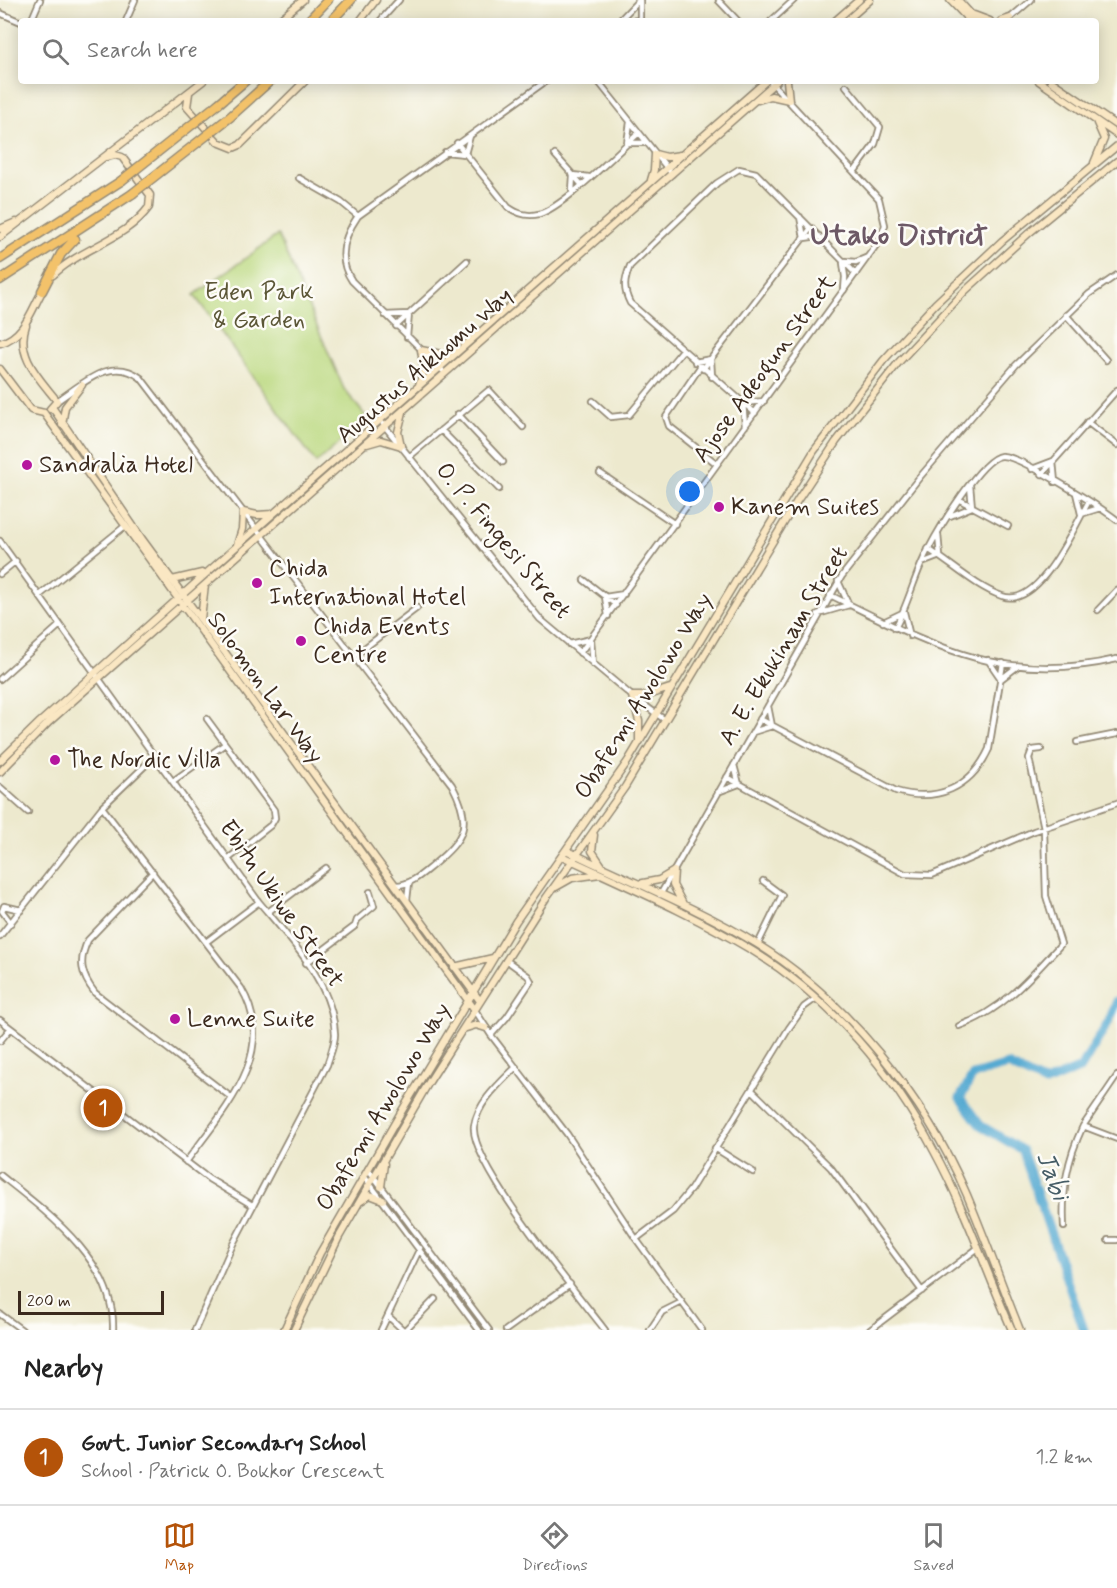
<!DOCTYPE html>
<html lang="en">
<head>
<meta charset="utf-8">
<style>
  :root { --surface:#fff; --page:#f2f2f2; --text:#222; --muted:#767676; --line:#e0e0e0; --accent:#b45309 }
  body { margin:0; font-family:Mynerve,sans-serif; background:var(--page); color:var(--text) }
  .scale { position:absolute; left:18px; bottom:15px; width:146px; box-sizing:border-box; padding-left:6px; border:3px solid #3b2a1e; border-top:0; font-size:16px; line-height:21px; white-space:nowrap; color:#3b2a1e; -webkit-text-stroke:4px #fdfcf7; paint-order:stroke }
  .you { position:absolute; left:690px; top:492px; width:21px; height:21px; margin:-15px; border:4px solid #fff; border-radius:50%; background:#1a73e8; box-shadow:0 0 0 9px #1a73e833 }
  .badge { display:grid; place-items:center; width:39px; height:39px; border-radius:50%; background:var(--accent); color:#fff; font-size:20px; font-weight:700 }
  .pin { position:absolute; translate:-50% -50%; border:3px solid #fff; box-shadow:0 2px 6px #0006 }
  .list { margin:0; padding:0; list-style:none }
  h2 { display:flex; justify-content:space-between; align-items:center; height:78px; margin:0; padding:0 24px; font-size:26px }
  h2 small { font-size:20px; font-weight:400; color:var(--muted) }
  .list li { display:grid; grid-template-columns:39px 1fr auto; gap:18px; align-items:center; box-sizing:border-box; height:96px; padding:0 24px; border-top:2px solid var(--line) }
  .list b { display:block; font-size:22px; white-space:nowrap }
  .list p { margin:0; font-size:20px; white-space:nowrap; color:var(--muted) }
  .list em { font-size:20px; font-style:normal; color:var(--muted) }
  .icon { flex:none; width:33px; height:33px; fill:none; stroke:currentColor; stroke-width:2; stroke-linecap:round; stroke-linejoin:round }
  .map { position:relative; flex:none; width:1117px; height:1330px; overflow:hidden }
  .search { position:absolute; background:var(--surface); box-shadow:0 3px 15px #0003; left:18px; right:18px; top:18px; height:66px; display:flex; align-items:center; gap:15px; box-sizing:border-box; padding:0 21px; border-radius:6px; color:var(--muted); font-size:22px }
  .sheet { height:174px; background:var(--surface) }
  nav { display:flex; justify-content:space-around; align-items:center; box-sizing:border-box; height:84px; border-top:2px solid var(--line); background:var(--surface); font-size:16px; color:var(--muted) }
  nav a { display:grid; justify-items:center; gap:3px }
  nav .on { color:var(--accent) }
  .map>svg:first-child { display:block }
  .green { fill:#bad87e; stroke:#7a814e; stroke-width:1.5 }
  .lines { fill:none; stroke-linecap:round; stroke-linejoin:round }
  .river { stroke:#56aad2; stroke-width:9 }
  .street-casing { stroke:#948a76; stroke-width:8 }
  .secondary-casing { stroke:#948a76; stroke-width:9 }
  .highway-casing { stroke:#948a76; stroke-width:11 }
  .street { stroke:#fff; stroke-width:4.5 }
  .secondary { stroke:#fae7c3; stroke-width:6 }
  .highway { stroke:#f3c26a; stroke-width:8 }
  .highway-bridge-casing { stroke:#948a76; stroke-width:11; stroke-linecap:butt }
  .highway-bridge { stroke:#f3c26a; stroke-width:8 }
  .poi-dot { fill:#b5179e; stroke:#fdfcf7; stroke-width:2 }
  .labels { text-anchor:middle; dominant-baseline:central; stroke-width:5; stroke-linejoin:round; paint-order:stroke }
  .park-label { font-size:24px; fill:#5b5636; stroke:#fdfcf7 }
  .street-label { font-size:24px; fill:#3b2a1e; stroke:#fdfcf7 }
  .poi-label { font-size:24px; fill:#3b2a1e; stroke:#fdfcf7; text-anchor:start }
  .water-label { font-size:26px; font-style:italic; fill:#465d66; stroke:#fdfcf7 }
  .district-label { font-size:30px; font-weight:bold; fill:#6d5966; stroke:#fdfcf7 }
</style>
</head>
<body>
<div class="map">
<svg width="1117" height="1330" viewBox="0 0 1117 1330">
  <rect width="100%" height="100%" fill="#fdfcf7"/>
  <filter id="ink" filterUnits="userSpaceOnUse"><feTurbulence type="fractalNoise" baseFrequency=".0167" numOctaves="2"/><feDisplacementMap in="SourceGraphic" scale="12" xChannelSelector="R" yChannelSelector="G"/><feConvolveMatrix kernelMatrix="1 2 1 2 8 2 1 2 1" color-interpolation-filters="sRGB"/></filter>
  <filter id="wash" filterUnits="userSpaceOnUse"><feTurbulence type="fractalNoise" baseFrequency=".008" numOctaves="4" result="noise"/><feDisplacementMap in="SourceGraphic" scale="24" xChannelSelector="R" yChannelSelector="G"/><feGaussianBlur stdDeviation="1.35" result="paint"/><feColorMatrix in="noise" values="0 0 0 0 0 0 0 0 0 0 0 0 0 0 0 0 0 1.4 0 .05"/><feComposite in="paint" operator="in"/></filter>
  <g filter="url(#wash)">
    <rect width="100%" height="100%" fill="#ede9ce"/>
    <path class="green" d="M278 235 344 389 368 419 316 463 194 295Z"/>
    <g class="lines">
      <path class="river" d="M1084 1330 1022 1150 980 1125 960 1098 973 1075 1008 1065 1045 1083 1081 1068 1109 1021 1117 1001"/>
    </g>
  </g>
  <g filter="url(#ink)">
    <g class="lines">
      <defs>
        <path id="street" d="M719 1 738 21
          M0 13 21 22
          M1009 19 1031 0
          M31 21 40 0
          M126 21 135 0
          M380 21 399 0
          M619 21 639 0
          M631 21 640 20V0
          M771 21 794 0
          M598 81 672 174
          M846 86 880 127 875 144 854 172
          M630 122 627 143H646
          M457 143 508 207C518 214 527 217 539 214 564 207 617 152 639 133
          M445 152 465 154 470 136
          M555 155 581 184
          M299 178 341 202 358 216
          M572 191 573 175 589 177
          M800 217 804 238 819 236
          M845 261 856 262 868 257
          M843 263 845 277 844 290
          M385 315 409 314 407 337
          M1066 315 1106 360
          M396 326 467 261
          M695 362 711 359 712 377
          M700 367 666 417 669 426 717 464
          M703 369 811 228
          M442 370 352 281C337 259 344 236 358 216L546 81
          M57 401C83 384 111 355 141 378L452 785C473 825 465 838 433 865 422 874 411 885 396 885
          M593 401 611 417 629 415 682 351
          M755 413 630 303C623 289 624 281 630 266L717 183 739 169 756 173 856 274
          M458 414 503 462
          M1087 422 1117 445
          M383 424 540 619 632 696 665 720
          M745 426 743 403 764 401
          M441 430 499 489
          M409 457 489 390 523 427
          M1032 469 1053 461 1055 482
          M600 473 675 524
          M1042 474 1117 390
          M1076 493 1081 514 1100 508
          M960 500 1008 526
          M950 516 972 507 970 485
          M0 541 259 902C290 939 333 983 335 1034 335 1044 330 1055 327 1065L233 1244 195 1330
          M928 549C952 564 976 587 1002 596 1039 610 1074 527 1089 501
          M922 563 940 556 938 534
          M0 574 16 561
          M584 580 616 605
          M40 595 125 526
          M830 595C930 644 1001 686 1117 659
          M1098 610 1117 590
          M818 614 849 605 838 581
          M608 616 605 597 624 594
          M883 622 904 612 910 636
          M895 628C909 603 915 573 929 548 939 529 981 458 1001 456 1018 454 1100 507 1117 520
          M569 644 591 639 593 664
          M580 653 880 240 885 225 879 199 770 81
          M354 656 417 608
          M988 660 1001 679 1018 666
          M0 679 60 625
          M207 719 274 810 275 818 271 825 228 859
          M760 719 896 791C937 803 971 788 989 749L1003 663
          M753 732 772 726 768 706
          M1077 742 1117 734
          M727 777 905 874 932 875 1034 831 1117 803
          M173 781 225 744
          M0 787 28 812
          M718 792 739 784 734 765
          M102 807 241 988C280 1053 223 1111 186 1162
          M153 872 88 940C78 961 81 975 95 993L232 1098
          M660 895 842 576 919 478 1016 365 1089 294 1117 275
          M407 900 409 883
          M268 912 326 868
          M11 923 2 911 4 906 21 910
          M0 936 102 807 155 756
          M206 942 259 902
          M758 944 782 895 763 881
          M306 963 355 926 357 920 374 906 370 892
          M475 1010 491 1035 567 1134 636 1239 702 1330
          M0 1020 209 1179 252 1205
          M959 1026C1002 1011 1031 977 1061 944L1046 896 1044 828 1029 758 1032 750 1041 749
          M491 1035 507 1017 531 981 528 976 506 960
          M0 1041 10 1029
          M516 1067C499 1084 478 1102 474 1126 469 1163 579 1296 605 1330
          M753 1091 831 1168 922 1291
          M1083 1126 1117 1076
          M715 1148 753 1172
          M368 1169 489 1330
          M0 1175C48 1213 116 1263 113 1330
          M364 1176 479 1330
          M1064 1227C1062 1189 1067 1160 1083 1126L1117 1139
          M636 1239 673 1211 691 1189 789 1028 804 1007 815 999
          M1108 1240H1117
          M0 1314 22 1330
          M388 1316 403 1330
          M381 1330 420 1248
          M405 1330 435 1299
          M506 1330 570 1284
          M650 1330 662 1312 682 1302
          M870 1330 978 1248"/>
        <path id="secondary" d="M950 0 970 21
          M958 0 977 21
          M974 15 990 21
          M278 21 303 0
          M360 21 376 0
          M835 21 859 0
          M846 21 870 0
          M1001 21 1010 18
          M1039 81 1117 135
          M1051 81 1117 126
          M189 93 187 107 218 142 233 148 240 145 305 81
          M758 100 771 96 789 100 787 81
          M1094 163 1104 139 1097 123
          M651 180 654 170 655 154 667 157 680 155
          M0 229 16 222
          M0 237 203 81
          M53 275C81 248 126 239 149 207L150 195 122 157 115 155 106 157
          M26 325C15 356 40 379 57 401L50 409
          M0 343C25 337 32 308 44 288
          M0 369 31 410 44 413
          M419 385 424 370 421 350 446 355 458 350
          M52 407 142 539 480 1001
          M44 413 475 1010
          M62 425 65 407 82 385
          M367 444 381 440 401 446
          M401 446 398 432 403 412
          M237 545 242 529 243 512 257 515 272 514
          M172 580 202 573
          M201 619 205 585
          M639 741V721L632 696H646L670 688
          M0 761 40 722 256 529 766 81
          M0 772 49 722 777 81
          M594 835 592 851 602 866
          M566 850C629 881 697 907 757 944 846 999 926 1099 967 1195 986 1240 1002 1285 1020 1330
          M562 856C626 886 692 914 753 951 831 999 892 1071 934 1151 965 1208 986 1271 1012 1330
          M674 871 673 885 683 904
          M638 884 659 880 674 871
          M556 887 572 878 600 874
          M454 967 493 958
          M463 1029 476 1025 486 1028
          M381 1187 384 1164
          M361 1201 370 1195 383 1200
          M284 1330 320 1253 400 1114 516 921 628 761 814 451 883 361 935 304 1002 241 1117 146
          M294 1330 339 1237 429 1082 546 898 625 787 797 501 836 442 898 363 965 291 1029 233 1117 161"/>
        <path id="highway" d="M308 21 328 0
          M331 21 351 0
          M218 104 245 81
          M230 117 270 81
          M0 259 121 181
          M0 280 132 194
          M42 291 61 254 75 239"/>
      </defs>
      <use href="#street" class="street-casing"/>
      <use href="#secondary" class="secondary-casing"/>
      <use href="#highway" class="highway-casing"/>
      <use href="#street" class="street"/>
      <use href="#secondary" class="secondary"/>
      <use href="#highway" class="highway"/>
      <defs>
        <path id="highway-bridge" d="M121 181 218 104
          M132 194 230 117"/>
      </defs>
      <use href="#highway-bridge" class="highway-bridge-casing"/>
      <use href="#highway-bridge" class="highway-bridge"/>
    </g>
  </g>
  <g class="poi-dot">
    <circle cx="27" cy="465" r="6"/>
    <circle cx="719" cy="507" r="6"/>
    <circle cx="257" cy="583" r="6"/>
    <circle cx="301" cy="641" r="6"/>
    <circle cx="55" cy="760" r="6"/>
    <circle cx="175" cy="1019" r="6"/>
  </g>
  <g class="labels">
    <g class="park-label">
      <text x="259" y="292">Eden Park<tspan x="259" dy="28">&amp; Garden</tspan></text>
    </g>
    <g class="street-label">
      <text transform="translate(425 366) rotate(-41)">Augustus Aikhomu Way</text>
      <text transform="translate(765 369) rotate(-54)">Ajose Adeogun Street</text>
      <text transform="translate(503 541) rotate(50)">O. P. Fingesi Street</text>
      <text transform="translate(784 646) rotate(-59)">A. E. Ekukinam Street</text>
      <text transform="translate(265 688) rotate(54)">Solomon Lar Way</text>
      <text transform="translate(644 696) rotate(-58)">Obafemi Awolowo Way</text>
      <text transform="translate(281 904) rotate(55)">Ebitu Ukiwe Street</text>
      <text transform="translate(384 1107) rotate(-59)">Obafemi Awolowo Way</text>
    </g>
    <g class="poi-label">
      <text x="39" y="465">Sandralia Hotel</text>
      <text x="731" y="507">Kanem Suites</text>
      <text x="269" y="569">Chida<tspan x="269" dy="28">International Hotel</tspan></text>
      <text x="313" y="627">Chida Events<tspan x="313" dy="28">Centre</tspan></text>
      <text x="67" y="760">The Nordic Villa</text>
      <text x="187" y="1019">Lenne Suite</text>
    </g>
    <g class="water-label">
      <text transform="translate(1052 1176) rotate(69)">Jabi</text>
    </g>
    <g class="district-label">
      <text x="899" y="235">Utako District</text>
    </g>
  </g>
</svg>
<div class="scale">200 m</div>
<div class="you"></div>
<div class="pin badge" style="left:103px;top:1108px">1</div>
<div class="search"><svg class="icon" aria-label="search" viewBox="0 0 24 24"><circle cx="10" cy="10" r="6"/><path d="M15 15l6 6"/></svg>Search here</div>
</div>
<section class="sheet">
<h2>Nearby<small></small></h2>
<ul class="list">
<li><span class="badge">1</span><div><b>Govt. Junior Secondary School</b><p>School · Patrick O. Bokkor Crescent</p></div><em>1.2 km</em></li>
</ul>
</section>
<nav>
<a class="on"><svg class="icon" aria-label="map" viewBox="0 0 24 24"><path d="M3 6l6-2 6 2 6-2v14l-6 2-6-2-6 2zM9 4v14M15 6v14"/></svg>Map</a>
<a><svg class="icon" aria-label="directions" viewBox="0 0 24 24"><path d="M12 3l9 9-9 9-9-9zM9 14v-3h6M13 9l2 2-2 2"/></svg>Directions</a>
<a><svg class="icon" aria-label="saved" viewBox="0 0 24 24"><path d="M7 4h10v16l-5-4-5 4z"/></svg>Saved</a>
</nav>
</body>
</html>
